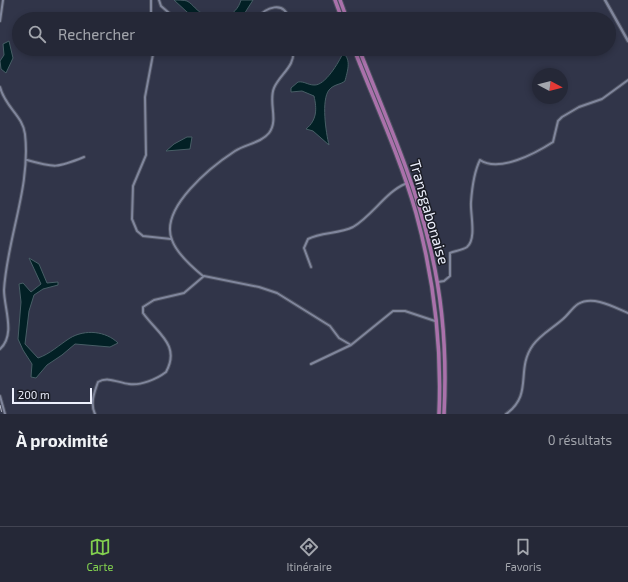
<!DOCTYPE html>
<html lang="fr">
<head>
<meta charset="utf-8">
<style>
  :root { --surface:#252837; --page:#313442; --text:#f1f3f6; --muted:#a3a6ad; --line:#424452; --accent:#82d04f }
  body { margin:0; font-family:"Exo 2",sans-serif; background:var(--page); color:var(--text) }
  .compass { position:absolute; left:532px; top:68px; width:36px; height:36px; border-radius:50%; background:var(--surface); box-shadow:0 2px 6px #0003; rotate:97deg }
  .scale { position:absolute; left:12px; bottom:10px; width:80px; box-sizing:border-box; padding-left:4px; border:2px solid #edf0fd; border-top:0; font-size:11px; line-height:14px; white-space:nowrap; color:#edf0fd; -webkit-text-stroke:3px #1b1d26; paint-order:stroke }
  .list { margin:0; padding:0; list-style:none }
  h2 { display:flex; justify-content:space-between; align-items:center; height:52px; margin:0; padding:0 16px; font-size:17px }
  h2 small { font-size:13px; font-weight:400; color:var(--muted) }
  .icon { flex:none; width:22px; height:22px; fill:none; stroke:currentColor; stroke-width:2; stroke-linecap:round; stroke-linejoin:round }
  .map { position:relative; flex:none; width:628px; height:414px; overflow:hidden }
  .search { position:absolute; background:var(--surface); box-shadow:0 2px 6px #0003; left:12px; right:12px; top:12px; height:44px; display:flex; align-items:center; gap:10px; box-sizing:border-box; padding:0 14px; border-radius:22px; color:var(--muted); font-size:15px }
  .sheet { height:112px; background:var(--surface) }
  nav { display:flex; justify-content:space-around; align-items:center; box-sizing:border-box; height:56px; border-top:1px solid var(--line); background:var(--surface); font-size:11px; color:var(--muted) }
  nav a { display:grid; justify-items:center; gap:2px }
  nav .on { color:var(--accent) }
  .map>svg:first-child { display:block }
  .water { fill:#022025; stroke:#485e66 }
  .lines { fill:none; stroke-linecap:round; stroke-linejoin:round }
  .minor-casing { stroke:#4c5060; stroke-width:4 }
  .tertiary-casing { stroke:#4c5060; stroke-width:4.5 }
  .trunk-casing { stroke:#4c5060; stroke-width:5.5 }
  .minor { stroke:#80869c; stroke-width:2 }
  .tertiary { stroke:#80869c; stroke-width:2.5 }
  .trunk { stroke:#aa71ab; stroke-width:3.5 }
  .rail { stroke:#bdc0cf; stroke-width:1; stroke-dasharray:7 7; stroke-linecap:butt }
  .labels { text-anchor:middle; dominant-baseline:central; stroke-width:3; stroke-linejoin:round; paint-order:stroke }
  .street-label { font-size:15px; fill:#edf0fd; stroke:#1b1d26 }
</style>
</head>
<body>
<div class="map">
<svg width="628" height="414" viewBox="0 0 628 414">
  <rect width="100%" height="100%" fill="#313549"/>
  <path class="water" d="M174 0C178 0 184 0 187 1 193 4 197 12 204 14 220 21 236 17 241 0H253L241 19H197L187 12Z
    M9 41 13 58 6 73 1 69 0 61 4 55 3 44Z
    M343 53C352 60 347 72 345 81 340 85 334 84 329 90 321 100 326 133 329 145L313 131 306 129C317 120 317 109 314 96L302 91 291 92V88L298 82C304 81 308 85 314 85 325 86 339 62 343 53Z
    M187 137H192L190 149 166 151 174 144Z
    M29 258 39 264 47 283 58 282V285L43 289 34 295 29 311 25 344 38 358C50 354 59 345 70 338 85 329 106 331 118 343L110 347 75 344 62 355 47 365 36 378 31 377 32 364 23 350 18 339 21 302 19 284 23 283 31 292 41 284Z"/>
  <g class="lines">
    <defs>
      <path id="minor" d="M151 0V19
        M159 0 161 6 176 19
        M256 19C266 7 284 0 289 19
        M0 21 3 0
        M154 49 145 97 146 155 133 186 132 219 137 231 143 236 171 239
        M0 87C5 107 23 116 25 134 31 187 7 238 4 290 4 308 16 335 0 349
        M27 160C55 168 57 168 84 157
        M311 267 304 248 308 239C321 232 339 234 353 227 371 217 387 191 405 184
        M203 276C192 267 177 254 172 240 159 208 212 166 235 151 246 144 261 143 269 133 279 120 268 102 274 88 280 74 296 66 293 49
        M438 282 444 281 450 276V253C455 251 463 250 467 247 477 239 470 213 471 202 472 188 474 172 480 160 499 173 536 153 553 142L558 121 562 117 579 107 602 99 628 80
        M311 364 351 345
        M0 396 5 414
        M95 414C90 404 94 393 98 382 108 376 119 383 129 384 140 386 157 379 166 372 181 345 157 333 143 313V307L154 300 184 293 204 276 259 287 277 293 330 326 339 338 351 345 393 311H405L435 321
        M506 414C534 394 515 370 533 345 541 334 553 328 563 319 568 315 572 308 578 304 593 295 614 307 628 313"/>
      <path id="tertiary" d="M605 0 628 41"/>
      <path id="trunk" d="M335 0 342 19
        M340 0 347 19
        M354 49C375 103 400 157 416 213 434 279 442 346 439 414
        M359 49C384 113 413 176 429 243 443 298 447 357 444 414"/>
    </defs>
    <use href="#minor" class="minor-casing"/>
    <use href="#tertiary" class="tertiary-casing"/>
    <use href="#trunk" class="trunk-casing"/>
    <use href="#minor" class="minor"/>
    <use href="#tertiary" class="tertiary"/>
    <use href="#trunk" class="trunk"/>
    <path class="rail" d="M0 405 2 414"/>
  </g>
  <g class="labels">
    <g class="street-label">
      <text transform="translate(430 212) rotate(74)">Transgabonaise</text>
    </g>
  </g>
</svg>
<svg class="compass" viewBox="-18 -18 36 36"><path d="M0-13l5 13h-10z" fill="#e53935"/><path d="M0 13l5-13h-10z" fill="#a3a6ad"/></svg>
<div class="scale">200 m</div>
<div class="search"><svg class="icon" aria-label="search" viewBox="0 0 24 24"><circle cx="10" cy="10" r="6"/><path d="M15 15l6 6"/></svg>Rechercher</div>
</div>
<section class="sheet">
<h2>À proximité<small>0 résultats</small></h2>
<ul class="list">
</ul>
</section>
<nav>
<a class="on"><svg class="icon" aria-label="map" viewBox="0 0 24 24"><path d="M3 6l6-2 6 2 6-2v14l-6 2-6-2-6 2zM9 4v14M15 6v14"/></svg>Carte</a>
<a><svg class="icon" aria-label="directions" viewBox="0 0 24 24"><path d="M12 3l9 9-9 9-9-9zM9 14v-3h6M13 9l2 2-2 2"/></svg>Itinéraire</a>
<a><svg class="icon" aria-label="saved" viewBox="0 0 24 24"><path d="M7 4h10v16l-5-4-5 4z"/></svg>Favoris</a>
</nav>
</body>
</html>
